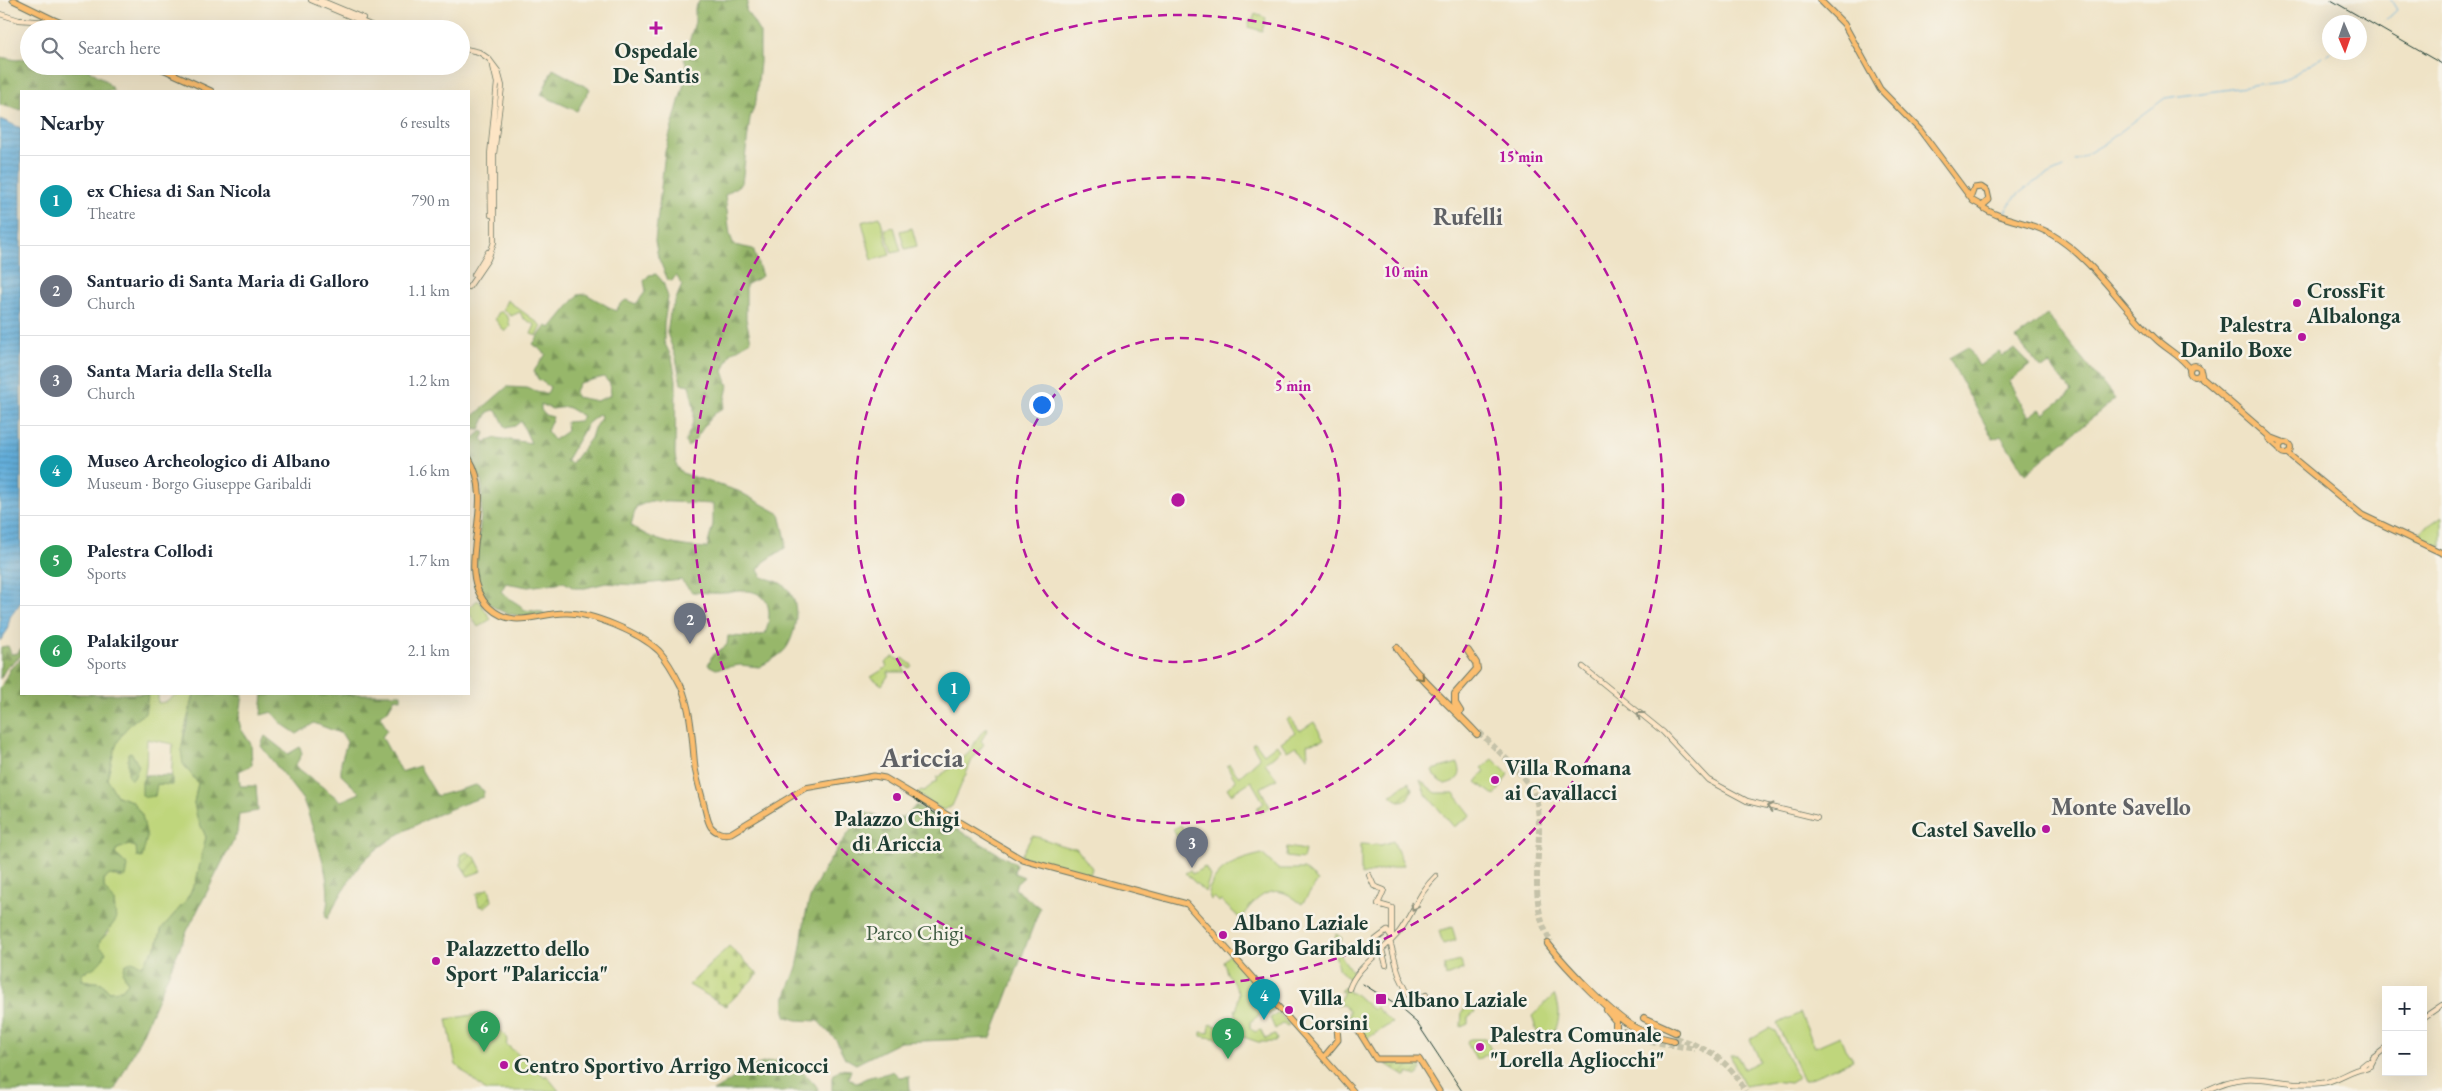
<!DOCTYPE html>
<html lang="en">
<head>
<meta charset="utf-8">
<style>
  :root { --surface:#fff; --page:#f6f6f7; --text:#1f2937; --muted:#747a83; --line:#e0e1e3; --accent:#ea580c }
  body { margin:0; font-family:"EB Garamond",serif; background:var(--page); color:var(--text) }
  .controls { position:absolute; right:15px; bottom:15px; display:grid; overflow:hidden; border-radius:0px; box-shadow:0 5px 20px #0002 }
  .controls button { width:45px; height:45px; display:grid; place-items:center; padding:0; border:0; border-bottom:1px solid var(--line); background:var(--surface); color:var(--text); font:25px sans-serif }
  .compass { position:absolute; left:2322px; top:15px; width:45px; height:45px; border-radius:50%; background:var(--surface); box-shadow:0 5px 20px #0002; rotate:178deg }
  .you { position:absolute; left:1041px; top:404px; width:18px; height:18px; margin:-12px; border:4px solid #fff; border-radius:50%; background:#1a73e8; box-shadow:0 0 0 8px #1a73e833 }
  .badge { display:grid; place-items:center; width:32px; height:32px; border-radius:50%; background:var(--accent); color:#fff; font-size:16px; font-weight:700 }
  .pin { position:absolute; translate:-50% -41px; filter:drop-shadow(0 1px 2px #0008) }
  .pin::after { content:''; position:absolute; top:26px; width:18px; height:15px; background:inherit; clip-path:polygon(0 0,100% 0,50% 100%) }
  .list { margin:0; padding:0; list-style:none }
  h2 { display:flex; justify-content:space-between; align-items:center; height:65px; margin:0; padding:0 20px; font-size:21px }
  h2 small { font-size:16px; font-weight:400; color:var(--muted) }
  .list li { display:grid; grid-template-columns:32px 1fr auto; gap:15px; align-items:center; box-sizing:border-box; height:90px; padding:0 20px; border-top:1px solid var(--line) }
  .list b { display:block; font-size:19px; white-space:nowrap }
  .list p { margin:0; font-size:16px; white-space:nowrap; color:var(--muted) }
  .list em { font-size:16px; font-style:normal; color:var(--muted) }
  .icon { flex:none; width:28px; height:28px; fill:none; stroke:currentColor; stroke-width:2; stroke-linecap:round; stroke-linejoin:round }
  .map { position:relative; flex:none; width:2442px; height:1091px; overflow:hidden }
  .search { position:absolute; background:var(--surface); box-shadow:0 5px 20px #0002; left:20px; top:20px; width:450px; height:55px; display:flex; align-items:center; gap:12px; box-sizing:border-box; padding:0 18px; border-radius:28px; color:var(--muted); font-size:19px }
  .panel { position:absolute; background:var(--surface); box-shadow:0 5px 20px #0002; left:20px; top:90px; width:450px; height:605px; border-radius:0px }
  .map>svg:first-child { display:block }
  .green { fill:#bfd67b; stroke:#6f8a58; fill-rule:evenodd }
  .forest { fill:url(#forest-firs); stroke:#5b7a50; fill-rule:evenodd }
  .cemetery { fill:url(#cemetery-stones); stroke:#6f8a58 }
  .garden { fill:url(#garden-furrows); stroke:#6f8a58 }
  .water { fill:url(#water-rules); stroke:#417688 }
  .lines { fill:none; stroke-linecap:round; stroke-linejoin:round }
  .stream { stroke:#63afdc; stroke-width:1 }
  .highway-tunnel { stroke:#c5c2a9; stroke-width:6; stroke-dasharray:6 3; stroke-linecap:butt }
  .secondary-casing { stroke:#687767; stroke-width:6 }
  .primary-casing { stroke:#687767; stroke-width:7 }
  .highway-casing { stroke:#687767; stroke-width:8 }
  .secondary { stroke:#fde5c5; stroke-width:4.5 }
  .primary { stroke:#fbbd6e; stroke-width:5 }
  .highway { stroke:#fbbd6e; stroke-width:6 }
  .rail { stroke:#1f3d34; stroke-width:1 }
  .oneway { stroke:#82774e }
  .oneway2 { stroke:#8e917c }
  .ring { fill:none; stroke:#b5179e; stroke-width:2.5; stroke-dasharray:9 6 }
  .poi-dot { fill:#b5179e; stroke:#f7f3e8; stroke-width:2 }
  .labels { text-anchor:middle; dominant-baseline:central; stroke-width:5; stroke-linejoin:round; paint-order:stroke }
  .poi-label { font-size:22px; font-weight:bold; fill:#1f3d34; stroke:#f7f3e8; text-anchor:start }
  .park-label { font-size:22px; fill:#3f5c42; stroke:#f7f3e8 }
  .neighbourhood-label { font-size:24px; font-weight:bold; fill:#606266; stroke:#f7f3e8 }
  .district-label { font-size:28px; font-weight:bold; fill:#606266; stroke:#f7f3e8 }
  .centre { fill:#b5179e; stroke:#f7f3e8; stroke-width:2.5 }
  .ring-label { font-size:15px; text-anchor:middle; font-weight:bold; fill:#b5179e; stroke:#f7f3e8; stroke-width:5; stroke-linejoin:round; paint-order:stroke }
</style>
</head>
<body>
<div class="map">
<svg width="2442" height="1091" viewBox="0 0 2442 1091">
  <defs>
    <pattern id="forest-firs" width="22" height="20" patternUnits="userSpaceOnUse" patternTransform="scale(1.25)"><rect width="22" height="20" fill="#97b76b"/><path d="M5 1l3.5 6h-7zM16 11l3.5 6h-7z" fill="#7b9659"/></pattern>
    <pattern id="cemetery-stones" width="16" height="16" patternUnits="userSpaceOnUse" patternTransform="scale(1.25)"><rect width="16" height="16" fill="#bfd67b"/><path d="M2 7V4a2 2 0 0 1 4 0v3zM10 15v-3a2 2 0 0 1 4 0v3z" fill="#9baf66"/></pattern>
    <pattern id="garden-furrows" width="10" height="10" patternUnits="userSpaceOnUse" patternTransform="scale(1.25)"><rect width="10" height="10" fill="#bfd67b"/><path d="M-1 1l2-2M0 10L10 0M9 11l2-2" fill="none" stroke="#9baf66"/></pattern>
    <pattern id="water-rules" width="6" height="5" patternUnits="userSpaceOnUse" patternTransform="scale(1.25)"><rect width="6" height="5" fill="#63afdc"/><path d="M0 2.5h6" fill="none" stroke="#5190b3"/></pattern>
  </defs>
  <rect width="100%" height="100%" fill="#f7f3e8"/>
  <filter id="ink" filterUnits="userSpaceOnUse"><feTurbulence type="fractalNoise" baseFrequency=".02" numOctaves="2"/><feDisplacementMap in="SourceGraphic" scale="10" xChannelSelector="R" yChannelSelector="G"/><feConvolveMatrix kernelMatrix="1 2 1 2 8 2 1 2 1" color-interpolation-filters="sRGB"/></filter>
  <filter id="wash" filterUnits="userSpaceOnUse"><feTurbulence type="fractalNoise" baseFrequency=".0096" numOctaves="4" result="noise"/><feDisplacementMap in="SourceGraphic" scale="20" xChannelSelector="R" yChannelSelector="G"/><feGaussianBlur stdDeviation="1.12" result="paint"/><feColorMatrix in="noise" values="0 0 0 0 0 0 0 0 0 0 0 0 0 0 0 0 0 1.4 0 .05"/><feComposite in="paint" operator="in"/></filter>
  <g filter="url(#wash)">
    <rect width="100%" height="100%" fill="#efe3c6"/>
    <path class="green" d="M1255 14 1266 18 1262 31 1248 27 1250 20 1257 22 1253 20Z
      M880 217 890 255 872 260 862 222Z
      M894 227 901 251 892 253 885 229Z
      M912 228 917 246 905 249 900 231Z
      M507 300 542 326 537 336 531 334 535 325 523 318 520 312 511 316 503 309Z
      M499 312H502L508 317 510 327 505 332 495 319Z
      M2442 516V547L2414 536Z
      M478 600 491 619 478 627 469 613V607Z
      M893 657 901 661 903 658 912 665 910 668 904 665 903 668 906 672H888V676L882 685 871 677 887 667 885 663Z
      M148 694H158V703L165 702 177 694H194C186 728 171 754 198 783L194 803 197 817 206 837 196 882 185 902 162 928 157 945 142 965H137L123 973 128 983 122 990 108 991 102 983 82 980V973L87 972 100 941 109 932 114 901 104 888V879L110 875 122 878 125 863 115 854 117 849 129 845 137 847 142 815 132 802 117 796 107 779C115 748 116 731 145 713ZM147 739 173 744 171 785 142 782C148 772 146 751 147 739Z
      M1290 717 1300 731 1314 722 1324 740 1307 744 1308 757 1296 746 1287 751 1281 742 1295 732 1287 720Z
      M986 729H988L981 741 984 744 972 760 952 806 943 810 916 794 921 790 924 791 938 780 936 778C944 773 968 757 972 748 976 741 979 734 986 729Z
      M1255 742 1264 754 1277 744 1281 750 1265 763 1277 779 1260 788 1270 807 1260 813 1257 808 1264 803 1251 781 1231 794 1227 788 1236 781 1227 766 1229 764 1239 777 1260 758 1252 744Z
      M1493 759 1508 774 1495 796 1476 782 1485 771 1482 768Z
      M1458 763C1463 776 1458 781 1445 784L1434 776 1432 770Z
      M1420 780 1436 793H1454L1471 815 1454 827 1425 793Z
      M1181 825 1191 843 1187 845 1184 839 1179 841 1173 829Z
      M1032 836C1047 838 1061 848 1076 848L1092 868 1090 875 1021 856Z
      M1393 841 1404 865 1361 875V844L1381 845Z
      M1287 847 1305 850 1303 859 1286 857Z
      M1262 854 1278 869H1304L1318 881 1302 904C1297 901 1291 895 1285 893 1266 886 1250 904 1241 919L1221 901 1219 902 1214 897 1211 900 1208 892C1217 866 1237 860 1262 854Z
      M1205 867 1210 876 1205 892 1185 873 1190 870 1192 874Z
      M1452 927 1456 940 1443 944 1439 931Z
      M1336 934 1342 938 1341 941H1339L1340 954 1354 975 1350 981 1338 968 1334 947Z
      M1229 955 1276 1009 1268 1015 1263 1012 1250 1022V1028L1255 1032 1261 1030 1265 1039 1275 1035 1277 1039 1275 1042H1258L1241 1036 1235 1009H1237L1239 992 1227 973 1223 961Z
      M1461 961 1463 969 1446 976 1444 965Z
      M1342 988H1348V992L1355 994 1373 1010 1376 1007 1392 1023 1366 1039 1349 1022V1010L1343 1005H1337L1344 992 1340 991Z
      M1554 995C1561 1007 1560 1019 1555 1031L1538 1035 1532 1016Z
      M1471 1006 1475 1012 1468 1017V1024L1461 1027 1462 1011Z
      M486 1013 508 1039 506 1044 545 1077 546 1075 559 1091H486L456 1065 447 1019Z
      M1279 1013 1289 1025 1287 1026 1283 1023 1275 1029 1270 1018Z
      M1800 1013 1815 1047 1840 1036 1845 1049 1853 1060 1804 1081 1777 1024Z
      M1210 1024 1217 1026 1221 1031 1220 1039 1201 1036V1032L1209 1033Z
      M1769 1028 1775 1031 1798 1078 1790 1083 1772 1081 1745 1086 1730 1055H1737L1744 1069 1760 1061 1750 1039Z
      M1470 1039H1486L1492 1052 1476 1060 1467 1042Z"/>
    <path class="forest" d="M700 0H748L746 10 760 33V62L756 101 750 118 742 183 725 195 730 235 734 245 753 249 762 276 746 285V319L751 341 731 353 723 371 728 386 723 408C704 418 703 434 688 447L685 442C697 416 696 413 689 385L681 383 676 358 667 333 670 313 682 285 676 275 672 281 668 280 658 257 655 241 665 152 688 69 684 59 695 22V8Z
      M0 57 17 60 29 58V66H83L106 81 114 91H21V110L0 105Z
      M553 69 590 89 577 111 541 95Z
      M656 274 663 282 668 297 664 324V342L672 358 676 380 675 455 677 467 682 473 738 491 780 514 786 540 785 548 764 562 758 570 762 577C768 579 775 580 780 583 802 595 798 629 787 647 782 655 768 662 759 667L740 665 716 669 708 665 712 656 727 645 728 636 750 637 765 634C773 612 771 589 740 591 735 591 730 593 724 593 714 594 703 592 692 592L681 580 635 585 606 583 585 588H574L564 582 528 587 506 583 501 591C508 600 518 602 525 610L543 612 545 615C513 620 478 611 475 573 474 565 477 555 478 546 480 527 482 508 482 488L481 479 469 456V434L474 438 482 431 485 433 482 439 485 442 496 438 531 443 521 421 515 426 506 428 498 412 494 410 488 412 480 429 469 428V420L507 387 526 388 547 394 550 387 538 379 534 371 546 354 533 344 546 326 551 328 578 295 586 294 616 311 620 304 626 300 636 304 646 291 644 281 649 275ZM604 377 610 384 611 395 597 401 576 397 575 391 579 383ZM541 404 552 409 567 407 583 416 579 421 566 422 567 431 554 440 547 431 553 417 545 415 541 410ZM600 414 601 418 594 428 591 438 572 463 566 461 588 423ZM650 501 713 504V524L707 548C681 547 652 542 631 525L636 507Z
      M2047 315 2115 399 2025 474 2001 436 1993 439 1949 358 1968 347 1979 366 1999 351 2002 356 2015 349 2030 365 2009 382 2027 414 2030 416 2040 409 2044 414 2072 392 2049 364 2042 369 2016 338Z
      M8 646 11 654 18 653 21 648V656L6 668 0 679 1 647Z
      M21 659V694H148L145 713C116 731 115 748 107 779L117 796 132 801 142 815 147 837 142 858 137 857 136 847 129 845 117 849 115 854 128 866 126 877 110 875 104 879V888L114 901 116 920 100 941 99 946 106 952C102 964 93 969 82 973V980L102 983 108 991 122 990 128 983 123 973 125 965 132 961 142 965 157 945 162 928 185 902 196 882 206 837 197 817 194 803 198 783 183 764 181 750 194 694H243L239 721 241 729 251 744 252 765 239 771 240 786H256L258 811 239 814 237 833 187 931 142 1035 114 1091H0V689L10 669Z
      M263 694H401V699L395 698 388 710 380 715 387 730 382 737 401 772 419 766 437 796 476 785 484 791 483 797C446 809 380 837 357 869 346 884 337 902 327 919L325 916C335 882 316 842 307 810L303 800 261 746 265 736 288 754 300 747 302 754 295 766 341 801 360 793 341 775V762L347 742 342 734 314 723 297 734 282 724 272 712 261 715Z
      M131 752 139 766 134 778 131 779 128 777V753Z
      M146 775 172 776V785L157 784 155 796 146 797 142 795V782Z
      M916 805 1016 864 1014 873 1024 877 1016 884 1015 889 1040 908 991 1038 900 1042 856 1064 845 1058 836 1040 818 1021 797 1020 787 1017C779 1002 792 983 797 967 803 944 802 919 811 896 821 868 847 837 863 812 887 818 899 827 916 805Z
      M776 1061C791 1063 813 1077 819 1091H713C734 1080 751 1062 776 1061Z
      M840 1069 851 1070 848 1078 858 1083C868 1074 881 1077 893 1071L899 1077 909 1076 910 1091H843V1089L832 1091V1076Z"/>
    <path class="cemetery" d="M729 946 758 974 726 1006 689 985Z"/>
    <path class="garden" d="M1409 782 1412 789 1407 800 1399 801 1390 795Z
      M467 852 475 857 482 871 468 876 461 865V855Z
      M489 888 492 901 485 907 479 906 476 894Z
      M1418 1061 1422 1069 1417 1076 1408 1073 1406 1077 1386 1064Z"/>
    <path class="water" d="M0 119 21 128V602L10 617 7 631 0 641Z"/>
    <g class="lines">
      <path class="stream" d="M2385 21 2397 10 2391 0
        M2325 55 2330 52
        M2075 161 2104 144 2165 98 2282 82 2321 57
        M2005 212C2015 190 2042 177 2063 168"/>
    </g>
  </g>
  <g filter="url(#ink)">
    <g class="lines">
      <path class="highway-tunnel" d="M1479 732C1493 746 1528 778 1535 795 1539 807 1539 821 1539 833 1538 870 1531 909 1551 942
        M1633 1035 1655 1042 1695 1049
        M1675 1038C1706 1047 1730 1061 1745 1091"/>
      <defs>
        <path id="secondary" d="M311 0 380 29
          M320 0 363 18
          M0 14 19 20 51 22
          M461 48 479 52 489 59 498 71 502 86 494 154V242L488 259 469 287
          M491 215 490 155 497 83 493 66
          M474 275 488 252
          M1583 667 1663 732 1708 780 1747 801 1817 818
          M1369 875 1374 886 1384 890 1378 904 1392 908V934
          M1375 940 1387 931 1391 937
          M1390 941 1399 975 1412 1002 1426 995
          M1382 950 1386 965
          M1349 989C1357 965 1385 951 1400 931 1413 913 1419 892 1436 876
          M2423 1018 2442 1005
          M2373 1058 2386 1048
          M2371 1066 2370 1062H2367L2362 1066 2365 1069C2371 1068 2372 1062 2375 1057
          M2205 1091C2257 1065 2272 1088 2321 1083 2337 1082 2350 1069 2364 1068"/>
        <path id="primary" d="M13 0 52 19
          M1820 0 1844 24 1880 89 1920 130 1973 201 1982 206 1989 200 1987 191 1981 187 1974 188 1971 196
          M61 29 51 22 52 19 64 24 69 29
          M156 66 211 91
          M1981 206C2000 221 2030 221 2051 234 2094 259 2120 306 2156 339 2166 349 2183 357 2190 369
          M2189.5 371a5.5 5.5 0 1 1 11 0a5.5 5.5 0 1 1-11 0Z
          M2201 372 2202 378 2270 437 2283 442
          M2269 439 2279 448
          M2279.5 448a5.5 5.5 0 1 1 11 0a5.5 5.5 0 1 1-11 0Z
          M2287 453 2362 515 2442 553
          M469 458C499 507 451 569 489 607 513 630 538 613 565 613 591 612 640 633 659 651 668 661 675 674 681 686 692 713 692 740 695 768 697 780 701 793 704 805 706 812 707 821 711 827 716 833 724 835 731 833L805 788 874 776 885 778 1023 860 1187 904 1353 1091
          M1324 1057 1338 1040 1337 1027 1348 1023 1358 1030 1376 1059H1419L1439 1091"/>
        <path id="highway" d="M1397 648C1420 680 1450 705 1477 734
          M1460 711 1455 703V694L1477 669 1476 663 1468 651
          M1548 944C1565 966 1613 1017 1637 1029 1648 1035 1661 1038 1674 1041
          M1607 1010 1616 1021V1029
          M1644 1018 1675 1032
          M1622 1032 1633 1035"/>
      </defs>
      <use href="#secondary" class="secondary-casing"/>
      <use href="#primary" class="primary-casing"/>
      <use href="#highway" class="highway-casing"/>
      <use href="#secondary" class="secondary"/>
      <use href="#primary" class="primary"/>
      <use href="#highway" class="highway"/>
      <path class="rail" d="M2331 0 2442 64
        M913 798 939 816
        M1363 984 1396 1005 1417 1023 1462 1091"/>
    </g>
    <defs><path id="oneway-chevron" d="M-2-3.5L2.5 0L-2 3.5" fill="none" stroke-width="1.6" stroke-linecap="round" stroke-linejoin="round" transform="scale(1.25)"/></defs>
    <use class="oneway" href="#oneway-chevron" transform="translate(1421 677) rotate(48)"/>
    <g class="oneway2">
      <use href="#oneway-chevron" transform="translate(1640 715) rotate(-143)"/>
      <use href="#oneway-chevron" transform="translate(1770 807) rotate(-166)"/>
      <use href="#oneway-chevron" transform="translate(1414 907) rotate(118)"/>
    </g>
  </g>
  <g class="ring">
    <circle cx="1178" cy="500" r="162"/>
    <circle cx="1178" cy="500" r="323"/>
    <circle cx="1178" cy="500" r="485"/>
  </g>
  <g class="poi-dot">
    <path d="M653.5 20.5h5v5h5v5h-5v5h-5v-5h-5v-5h5z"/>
    <circle cx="2297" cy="303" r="5"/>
    <circle cx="2302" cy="337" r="5"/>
    <circle cx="1495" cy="780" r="5"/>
    <circle cx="897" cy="797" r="5"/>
    <circle cx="2046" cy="829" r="5"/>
    <circle cx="1223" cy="935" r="5"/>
    <circle cx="436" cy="961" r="5"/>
    <rect x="1375" y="993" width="12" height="12" rx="2.5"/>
    <circle cx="1289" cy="1010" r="5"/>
    <circle cx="1480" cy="1047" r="5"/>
    <circle cx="504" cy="1065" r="5"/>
  </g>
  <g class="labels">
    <g class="poi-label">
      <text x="656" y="50" text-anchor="middle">Ospedale<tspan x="656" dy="25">De Santis</tspan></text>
      <text x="2307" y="290">CrossFit<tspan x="2307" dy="25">Albalonga</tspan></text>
      <text x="2292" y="324" text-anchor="end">Palestra<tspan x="2292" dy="25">Danilo Boxe</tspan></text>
      <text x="1505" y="767">Villa Romana<tspan x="1505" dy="25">ai Cavallacci</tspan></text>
      <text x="897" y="818" text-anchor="middle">Palazzo Chigi<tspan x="897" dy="25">di Ariccia</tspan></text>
      <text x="2036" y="829" text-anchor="end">Castel Savello</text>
      <text x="1233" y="922">Albano Laziale<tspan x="1233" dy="25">Borgo Garibaldi</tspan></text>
      <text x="446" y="948">Palazzetto dello<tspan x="446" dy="25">Sport "Palariccia"</tspan></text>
      <text x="1299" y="997">Villa<tspan x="1299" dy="25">Corsini</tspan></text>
      <text x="1392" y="999">Albano Laziale</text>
      <text x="1490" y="1034">Palestra Comunale<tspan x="1490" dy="25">"Lorella Agliocchi"</tspan></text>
      <text x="514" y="1065">Centro Sportivo Arrigo Menicocci</text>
    </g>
    <g class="park-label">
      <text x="915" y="932">Parco Chigi</text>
    </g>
    <g class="neighbourhood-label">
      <text x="1468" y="216">Rufelli</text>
      <text x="2121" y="806">Monte Savello</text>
    </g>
    <g class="district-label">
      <text x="922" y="757">Ariccia</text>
    </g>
  </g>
  <circle cx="1178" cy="500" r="8" class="centre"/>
  <g class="ring-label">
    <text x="1521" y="162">15 min</text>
    <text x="1406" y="277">10 min</text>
    <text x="1293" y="391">5 min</text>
  </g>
</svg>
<div class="controls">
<button>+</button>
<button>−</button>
</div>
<svg class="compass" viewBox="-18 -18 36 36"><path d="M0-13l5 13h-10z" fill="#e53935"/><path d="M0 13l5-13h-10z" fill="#747a83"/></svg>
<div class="you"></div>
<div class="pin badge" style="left:954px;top:713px;background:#0f9aa8">1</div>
<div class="pin badge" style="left:690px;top:644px;background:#6b7280">2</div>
<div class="pin badge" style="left:1192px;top:868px;background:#6b7280">3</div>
<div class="pin badge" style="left:1264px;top:1020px;background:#0f9aa8">4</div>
<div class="pin badge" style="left:1228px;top:1059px;background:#2e9e5b">5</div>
<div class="pin badge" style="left:484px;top:1052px;background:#2e9e5b">6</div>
<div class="search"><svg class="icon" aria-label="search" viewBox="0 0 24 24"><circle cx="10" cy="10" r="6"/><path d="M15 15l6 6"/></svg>Search here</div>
<section class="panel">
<h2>Nearby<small>6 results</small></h2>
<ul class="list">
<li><span class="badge" style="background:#0f9aa8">1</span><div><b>ex Chiesa di San Nicola</b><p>Theatre</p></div><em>790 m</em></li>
<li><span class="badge" style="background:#6b7280">2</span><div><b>Santuario di Santa Maria di Galloro</b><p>Church</p></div><em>1.1 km</em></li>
<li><span class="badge" style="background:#6b7280">3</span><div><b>Santa Maria della Stella</b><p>Church</p></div><em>1.2 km</em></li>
<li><span class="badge" style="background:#0f9aa8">4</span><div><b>Museo Archeologico di Albano</b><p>Museum · Borgo Giuseppe Garibaldi</p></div><em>1.6 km</em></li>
<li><span class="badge" style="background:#2e9e5b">5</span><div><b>Palestra Collodi</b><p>Sports</p></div><em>1.7 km</em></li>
<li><span class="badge" style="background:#2e9e5b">6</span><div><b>Palakilgour</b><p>Sports</p></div><em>2.1 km</em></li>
</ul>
</section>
</div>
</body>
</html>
